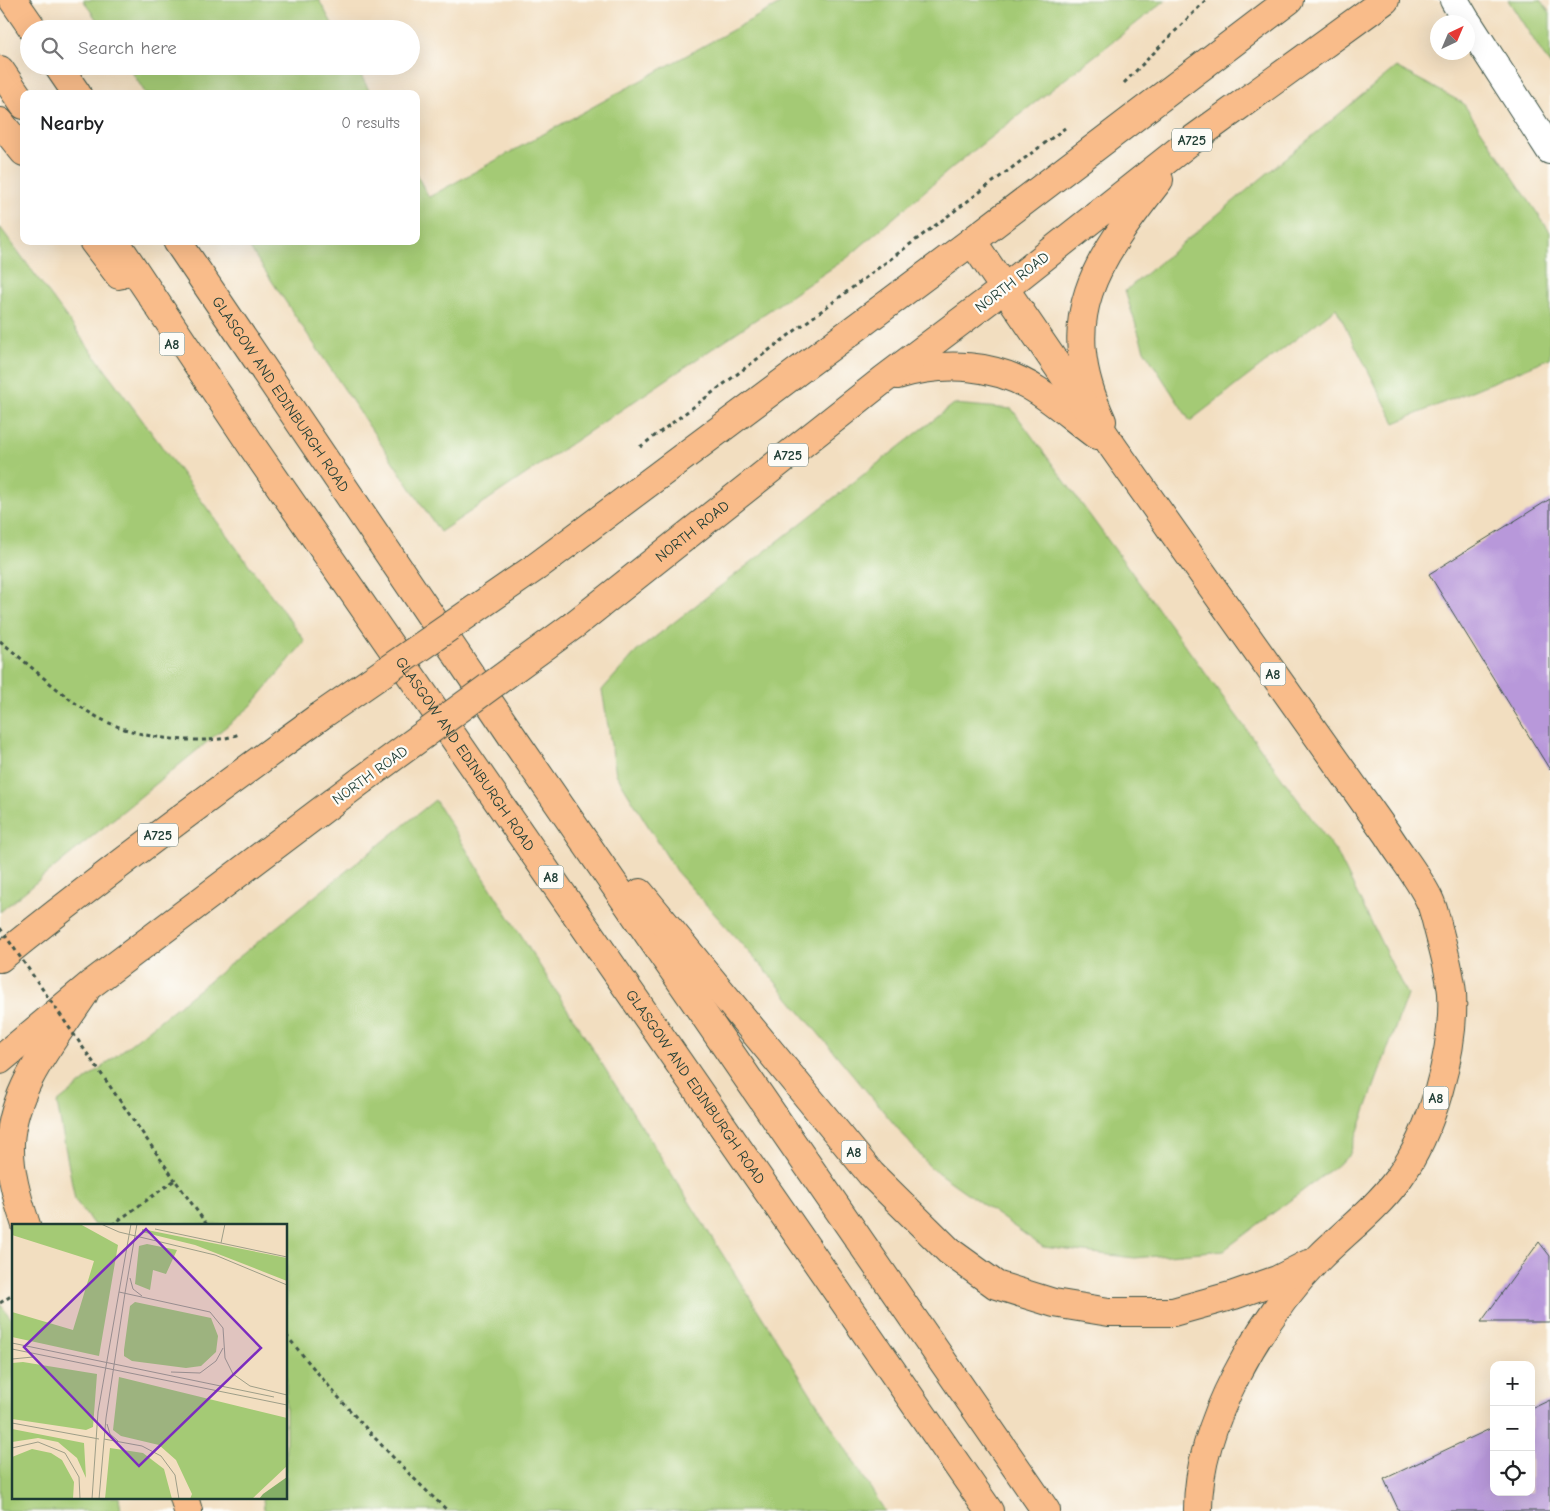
<!DOCTYPE html>
<html lang="en">
<head>
<meta charset="utf-8">
<style>
  :root { --surface:#fff; --page:#f2f2f2; --text:#202124; --muted:#757577; --line:#e0e0e0 }
  body { margin:0; font-family:"Comic Neue",sans-serif; background:var(--page); color:var(--text) }
  .controls { position:absolute; right:15px; bottom:15px; display:grid; overflow:hidden; border-radius:10px; box-shadow:0 5px 20px #0002 }
  .controls button { width:45px; height:45px; display:grid; place-items:center; padding:0; border:0; border-bottom:1px solid var(--line); background:var(--surface); color:var(--text); font:25px sans-serif }
  .compass { position:absolute; left:1430px; top:15px; width:45px; height:45px; border-radius:50%; background:var(--surface); box-shadow:0 5px 20px #0002; rotate:44deg }
  .list { margin:0; padding:0; list-style:none }
  h2 { display:flex; justify-content:space-between; align-items:center; height:65px; margin:0; padding:0 20px; font-size:21px }
  h2 small { font-size:16px; font-weight:400; color:var(--muted) }
  .icon { flex:none; width:28px; height:28px; fill:none; stroke:currentColor; stroke-width:2; stroke-linecap:round; stroke-linejoin:round }
  .map { position:relative; flex:none; width:1550px; height:1511px; overflow:hidden }
  .search { position:absolute; background:var(--surface); box-shadow:0 5px 20px #0002; left:20px; top:20px; width:400px; height:55px; display:flex; align-items:center; gap:12px; box-sizing:border-box; padding:0 18px; border-radius:28px; color:var(--muted); font-size:19px }
  .panel { position:absolute; background:var(--surface); box-shadow:0 5px 20px #0002; left:20px; top:90px; width:400px; height:155px; border-radius:10px }
  .map>svg:first-child { display:block }
  .green { fill:#a4ca75; stroke:#628454 }
  .building { fill:#b898da }
  .lines { fill:none; stroke-linecap:round; stroke-linejoin:round }
  .minor-casing { stroke:#3f5549; stroke-width:30 }
  .major-casing { stroke:#3f5549; stroke-width:30 }
  .highway-casing { stroke:#3f5549; stroke-width:30 }
  .path { stroke:#3f5549; stroke-width:3; stroke-dasharray:4 4; stroke-linecap:butt }
  .minor { stroke:#fff; stroke-width:28 }
  .major { stroke:#f9bc8a; stroke-width:28 }
  .highway { stroke:#f9bc8a; stroke-width:28 }
  .highway-bridge-casing { stroke:#3f5549; stroke-width:30; stroke-linecap:butt }
  .path-bridge { stroke:#3f5549; stroke-width:3; stroke-dasharray:4 4; stroke-linecap:butt }
  .highway-bridge { stroke:#f9bc8a; stroke-width:28 }
  .labels { text-anchor:middle; dominant-baseline:central; stroke-width:4.5; stroke-linejoin:round; paint-order:stroke }
  .shield { fill:#fdfcf7; stroke:#62766e; stroke-width:1 }
  .shield-label { font-size:14px; font-weight:bold; fill:#1f3d34 }
  .street-label { font-size:15px; fill:#1f3d34; stroke:#fdfcf7 }
  .inset-road { fill:none; stroke:#9e9e88; stroke-width:1 }
  .view { fill:#7b2cbf; fill-opacity:0.15; stroke:#7b2cbf; stroke-width:2.5 }
  .inset-edge { fill:none; stroke:#1f3d34; stroke-width:2.5 }
</style>
</head>
<body>
<div class="map">
<svg width="1550" height="1511" viewBox="0 0 1550 1511">
  <rect width="100%" height="100%" fill="#fdfcf7"/>
  <filter id="ink" filterUnits="userSpaceOnUse"><feTurbulence type="fractalNoise" baseFrequency=".02" numOctaves="2"/><feDisplacementMap in="SourceGraphic" scale="10" xChannelSelector="R" yChannelSelector="G"/><feConvolveMatrix kernelMatrix="1 2 1 2 8 2 1 2 1" color-interpolation-filters="sRGB"/></filter>
  <filter id="wash" filterUnits="userSpaceOnUse"><feTurbulence type="fractalNoise" baseFrequency=".0096" numOctaves="4" result="noise"/><feDisplacementMap in="SourceGraphic" scale="20" xChannelSelector="R" yChannelSelector="G"/><feGaussianBlur stdDeviation="1.12" result="paint"/><feColorMatrix in="noise" values="0 0 0 0 0 0 0 0 0 0 0 0 0 0 0 0 0 1.4 0 .05"/><feComposite in="paint" operator="in"/></filter>
  <g filter="url(#wash)">
    <rect width="100%" height="100%" fill="#f2dec0"/>
    <path class="green" d="M83 0H319L335 29H103Z
      M787 0H1166L954 166 847 258 440 532 245 241H416V174L429 197Z
      M1508 0H1540L1550 13V65Z
      M128 66H356L371 94H146Z
      M1396 67 1463 103 1550 232V358L1395 423 1336 308 1190 421 1144 350 1125 291Z
      M0 227 305 641 251 706 0 912Z
      M954 404 1012 409 1337 853 1407 995 1349 1156 1224 1250 1134 1258 1043 1247 930 1167 772 978 676 871 616 774 602 690 636 652Z
      M435 800 885 1511H264L263 1497H286V1225H94L75 1200 57 1103Z
      M0 1304 14 1322V1497H119L121 1511H0Z"/>
    <g id="blocks">
      <path class="building" d="M1550 499V770L1429 574Z
        M1539 1242 1550 1256V1322H1481Z
        M1550 1400V1511H1399L1384 1479 1494 1427V1492H1531V1409Z"/>
    </g>
  </g>
  <g filter="url(#ink)">
    <use href="#blocks" fill-opacity="0" stroke="#3f5549" stroke-width="1"/>
    <g class="lines">
      <defs>
        <path id="minor" d="M1454 0 1467 22
          M1468 23 1550 150"/>
        <path id="major" d="M972 241 1289 0
          M1005 288 1188 143 1385 0
          M1102 421C1054 317 1096 261 1159 180
          M26 1225C17 1198 9 1171 10 1143 13 1087 54 1039 84 994
          M184 1497 188 1511"/>
        <g id="highway">
          <path d="M13 0 33 29"/>
          <path d="M58 66 77 94"/>
          <path d="M0 70 24 105"/>
          <path d="M0 122 24 152"/>
          <path d="M93 241 119 275"/>
          <path id="s1" d="M115 241 252 446 989 1511"/>
          <path id="s2" d="M177 241 516 742 1046 1511"/>
          <path d="M897 375C944 361 996 363 1038 391 1058 404 1077 421 1096 435"/>
          <path d="M536 567 972 241 1115 450 1387 834C1400 855 1418 876 1429 899 1434 909 1436 921 1439 932 1444 951 1450 972 1452 993 1455 1050 1432 1133 1398 1179 1376 1209 1345 1232 1319 1258 1261 1318 1197 1425 1198 1511"/>
          <path id="s3" d="M574 625 883 380 1005 288"/>
          <path d="M640 893 871 1174 949 1251 996 1285 1054 1303 1109 1312H1173L1234 1295 1277 1280 1308 1264"/>
          <path d="M0 958C104 874 211 795 319 717"/>
          <path d="M0 1060 90 985 362 780"/>
        </g>
      </defs>
      <use href="#minor" class="minor-casing"/>
      <use href="#major" class="major-casing"/>
      <use href="#highway" class="highway-casing"/>
      <path class="path" d="M1124 83 1206 0
        M640 447 1065 128
        M0 641C29 664 71 705 103 720 129 733 159 739 188 740 206 740 224 741 241 733
        M112 1225 175 1180 207 1225
        M0 1303 14 1294
        M286 1335C337 1397 389 1457 448 1511"/>
      <use href="#minor" class="minor"/>
      <use href="#major" class="major"/>
      <use href="#highway" class="highway"/>
      <defs>
        <path id="highway-bridge" d="M319 717 536 567
          M362 780 574 625"/>
      </defs>
      <use href="#highway-bridge" class="highway-bridge-casing"/>
      <path class="path-bridge" d="M0 928 175 1180"/>
      <use href="#highway-bridge" class="highway-bridge"/>
    </g>
  </g>
  <g class="labels">
    <g class="shield">
      <rect x="1172" y="128.5" width="40" height="23" rx="4"/>
      <rect x="159.5" y="332.5" width="25" height="23" rx="4"/>
      <rect x="768" y="443.5" width="40" height="23" rx="4"/>
      <rect x="1260.5" y="662.5" width="25" height="23" rx="4"/>
      <rect x="138" y="823.5" width="40" height="23" rx="4"/>
      <rect x="538.5" y="865.5" width="25" height="23" rx="4"/>
      <rect x="1423.5" y="1086.5" width="25" height="23" rx="4"/>
      <rect x="841.5" y="1140.5" width="25" height="23" rx="4"/>
    </g>
    <g class="shield-label">
      <text x="1192" y="140">A725</text>
      <text x="172" y="344">A8</text>
      <text x="788" y="455">A725</text>
      <text x="1273" y="674">A8</text>
      <text x="158" y="835">A725</text>
      <text x="551" y="877">A8</text>
      <text x="1436" y="1098">A8</text>
      <text x="854" y="1152">A8</text>
    </g>
    <g class="street-label">
      <text transform="translate(1012 282) rotate(-38)">NORTH ROAD</text>
      <text stroke="none"><textPath href="#s2" startOffset="185">GLASGOW AND EDINBURGH ROAD</textPath></text>
      <text stroke="none"><textPath href="#s3" startOffset="151">NORTH ROAD</textPath></text>
      <text stroke="none"><textPath href="#s1" startOffset="621">GLASGOW AND EDINBURGH ROAD</textPath></text>
      <text transform="translate(370 775) rotate(-36)">NORTH ROAD</text>
      <text stroke="none"><textPath href="#s1" startOffset="1026">GLASGOW AND EDINBURGH ROAD</textPath></text>
    </g>
  </g>
  <g transform="translate(12 1224)">
    <rect width="275" height="275" fill="#f2dec0"/>
    <path d="M0 0H68L106 21 87 132 0 113V88L61 106 82 37 0 11ZM130 5 275 34V57L183 21 130 8ZM135 20 165 26 154 50 141 46 138 66 123 60 127 22ZM123 78 199 94 206 112 204 128 189 142 174 144 120 137 112 132V126L118 82ZM11 138 85 150 81 203 74 206 0 195V139ZM107 153 275 194V242L240 275H178L180 270 164 236 147 221 109 212 101 206ZM0 205 72 219 74 254 65 234 46 218 26 214 0 218ZM98 224 131 229 152 245 160 275H93ZM20 225 39 229 50 236 62 258 61 275H0V233Z" fill="#a4ca75"/>
    <path d="M275 253V275H247L251 270Z" fill="#83ae66"/>
    <path class="inset-road" d="M89 0 107 8 203 31 275 61M143 5 275 33M209 19 213 0M118 54 121 65 130 72M107 68 119 0M113 69 125 0M0 119 262 173M0 125 275 181M0 135 21 133M159 148 188 149 204 137 211 124M0 199 87 215M95 200 98 210 106 217M92 215 130 222 149 232 163 251 167 275M0 224 26 218 53 229 67 253 68 275M80 275 86 188 107 68 198 88 211 104 213 134 221 150 238 162 275 171M87 275 94 194 113 69"/>
    <path class="view" d="M134 5 249 124 127 242 12 123Z"/>
    <rect width="275" height="275" class="inset-edge"/>
  </g>
</svg>
<div class="controls">
<button>+</button>
<button>−</button>
<button><svg class="icon" aria-label="locate" viewBox="0 0 24 24"><circle cx="12" cy="12" r="6"/><path d="M12 2v4M12 18v4M2 12h4M18 12h4"/></svg></button>
</div>
<svg class="compass" viewBox="-18 -18 36 36"><path d="M0-13l5 13h-10z" fill="#e53935"/><path d="M0 13l5-13h-10z" fill="#757577"/></svg>
<div class="search"><svg class="icon" aria-label="search" viewBox="0 0 24 24"><circle cx="10" cy="10" r="6"/><path d="M15 15l6 6"/></svg>Search here</div>
<section class="panel">
<h2>Nearby<small>0 results</small></h2>
<ul class="list">
</ul>
</section>
</div>
</body>
</html>
